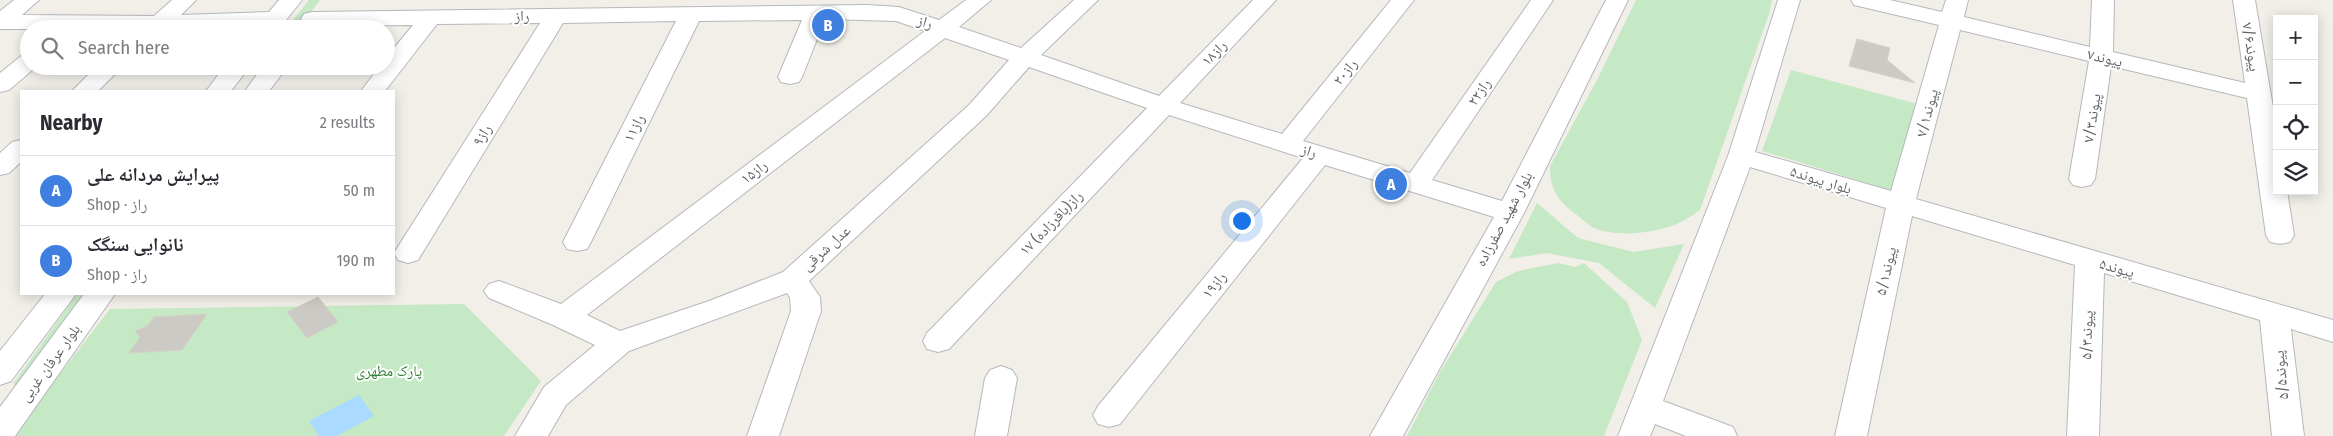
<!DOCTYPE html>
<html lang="en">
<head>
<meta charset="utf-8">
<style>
  :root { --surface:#fff; --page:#f7f7f7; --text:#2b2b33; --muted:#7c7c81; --line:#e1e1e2; --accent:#b45309 }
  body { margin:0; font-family:"Fira Sans Condensed","Noto Naskh Arabic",sans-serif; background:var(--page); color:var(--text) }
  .controls { position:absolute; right:15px; top:15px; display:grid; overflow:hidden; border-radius:0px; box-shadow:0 2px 12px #0003 }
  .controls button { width:45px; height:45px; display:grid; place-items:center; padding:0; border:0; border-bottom:1px solid var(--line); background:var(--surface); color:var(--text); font:25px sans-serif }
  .you { position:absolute; left:1241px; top:220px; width:18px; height:18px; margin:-12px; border:4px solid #fff; border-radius:50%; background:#1a73e8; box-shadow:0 0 0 8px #1a73e833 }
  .badge { display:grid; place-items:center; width:32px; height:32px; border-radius:50%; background:var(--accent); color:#fff; font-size:16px; font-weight:700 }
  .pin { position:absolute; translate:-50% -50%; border:2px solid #fff; box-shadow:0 1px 5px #0006 }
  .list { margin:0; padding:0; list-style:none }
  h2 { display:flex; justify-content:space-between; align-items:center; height:65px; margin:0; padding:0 20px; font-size:21px }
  h2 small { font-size:16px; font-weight:400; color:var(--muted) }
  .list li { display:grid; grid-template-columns:32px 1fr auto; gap:15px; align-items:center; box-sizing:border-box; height:70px; padding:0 20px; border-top:1px solid var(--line) }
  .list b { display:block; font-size:19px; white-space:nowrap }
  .list p { margin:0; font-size:16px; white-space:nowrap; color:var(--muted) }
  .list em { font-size:16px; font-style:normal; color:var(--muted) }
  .icon { flex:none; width:28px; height:28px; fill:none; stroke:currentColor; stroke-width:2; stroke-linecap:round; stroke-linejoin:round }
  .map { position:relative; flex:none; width:2333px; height:436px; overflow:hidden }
  .search { position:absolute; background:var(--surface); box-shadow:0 2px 12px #0003; left:20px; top:20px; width:375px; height:55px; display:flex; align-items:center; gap:12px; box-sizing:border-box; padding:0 18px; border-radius:28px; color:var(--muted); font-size:19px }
  .panel { position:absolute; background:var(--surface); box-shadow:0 2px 12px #0003; left:20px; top:90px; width:375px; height:205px; border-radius:0px }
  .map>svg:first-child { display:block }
  .green { fill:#c5e8c5 }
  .water { fill:#aadaff }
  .building { fill:#cccac5; stroke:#d6d1c6 }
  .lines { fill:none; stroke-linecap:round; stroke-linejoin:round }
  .minor-casing { stroke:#b5b8bc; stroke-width:2 }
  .minor { fill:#fff; fill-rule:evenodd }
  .labels { text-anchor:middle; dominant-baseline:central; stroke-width:4; stroke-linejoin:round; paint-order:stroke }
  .street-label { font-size:15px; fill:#5f6368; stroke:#fff }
  .park-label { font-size:15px; fill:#348238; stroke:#fff }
</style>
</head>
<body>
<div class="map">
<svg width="2333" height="436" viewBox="0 0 2333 436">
  <rect width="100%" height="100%" fill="#f1efe8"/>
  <path class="green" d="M309 0H320L298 29H286Z
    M1636 0H1772L1769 14 1700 210C1694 214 1687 219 1681 222 1660 233 1616 238 1594 228 1587 224 1580 217 1573 212 1556 199 1550 187 1550 166L1597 80Z
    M1791 70 1921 105 1900 193 1762 151Z
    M1537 203 1578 238 1634 252 1684 244 1655 308 1599 263 1547 253 1509 259Z
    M1558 263 1575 267 1584 263 1627 302 1642 340 1604 436H1407L1440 372 1496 282 1518 271Z
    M77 294H94L20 389 13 384Z
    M464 304 541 381 504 436H12L110 309Z"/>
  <path class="water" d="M359 395 374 416 337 436H319L309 421Z"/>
  <path class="building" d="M1857 39 1890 48 1887 60 1915 83 1849 66Z
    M318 297 338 322 307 338 287 312Z
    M207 314 182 350 129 353 140 337 135 331 147 326 154 317Z"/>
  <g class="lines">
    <defs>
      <path id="minor" d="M14 0H39L22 15 154 16 172 0H196L181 15 269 12 279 0H302L279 29H256L257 26 190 29H0V11Z
        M966 0H991L959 27 1021 48 1074 0H1098L1041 55 1159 96 1253 0H1276L1180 103 1282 134 1391 0H1414L1303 141 1410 173 1531 0H1553L1432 180 1502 201 1606 0H1628L1524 213 1403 436H1370L1494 217 1325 165 1120 424 1109 427 1098 424 1093 415 1098 406 1303 158 1169 115 949 349 938 352 927 349 923 341 927 333 1147 108 1029 67 987 115 809 281 820 297 821 311 779 436H747L791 311 790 298 787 293 629 351 566 405 548 436H515L544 387 595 345 553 325 489 298 484 291 489 284 499 281 561 304 925 31 896 21 825 19 802 77 799 82 790 84 781 82 778 77 802 20 699 21 591 242 587 249 577 251 567 249 563 242 676 21 563 23 418 260 408 263 398 260 394 253 540 23 437 24 385 91H361L380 66H386V58L413 25 312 26 304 24 301 19 304 14 312 12 867 5 899 7 939 20ZM945 38 1009 60 969 105 783 272 709 301 620 331 587 315Z
        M1778 0H1800L1755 152 1891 191 1939 25 1854 5 1851 0H1890L1942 12 1946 0H1968L1964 17 2090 47 2092 0H2114L2113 52 2245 83 2233 0H2255L2277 131V191H2287L2294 235 2290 242 2280 244 2270 242 2266 235 2247 98 2111 66 2095 179 2091 185 2082 187 2073 185 2069 179 2089 61 1960 30 1916 199 2333 320V342L2291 329 2304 436H2272L2260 320 2104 273 2099 436H2067L2075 265 1912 216 1867 436H1835L1886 208 1750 167 1663 401 1733 427 1737 436H1686L1655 424 1650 436H1618L1728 156Z
        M29 54V66H37L9 90 0 92V73L21 56Z
        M97 66H123L98 91H72Z
        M225 66H250L231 91H206Z
        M263 66H288L269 91H245Z
        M21 140V162L9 173 0 175V153L12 142Z
        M45 294H76L11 381 0 385V351Z
        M84 294H115L15 436H0V407Z
        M1001 366 1012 370 1017 378 1007 436H975L985 378 990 370Z"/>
    </defs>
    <use href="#minor" class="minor-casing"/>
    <use href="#minor" class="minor"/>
  </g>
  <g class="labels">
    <g class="street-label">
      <text transform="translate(522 16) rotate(-1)">راز</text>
      <text transform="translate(925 22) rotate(17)">راز</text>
      <text transform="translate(2251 47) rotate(81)">پیوند۷/۶</text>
      <text transform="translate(1214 53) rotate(-46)">راز۱۸</text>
      <text transform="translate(2105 58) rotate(13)">پیوند۷</text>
      <text transform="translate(1345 72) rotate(-51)">راز۲۰</text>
      <text transform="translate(1479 92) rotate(-56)">راز۲۲</text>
      <text transform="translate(1927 113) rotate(-75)">پیوند۷/۱</text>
      <text transform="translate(2092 118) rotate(-81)">پیوند۷/۳</text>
      <text transform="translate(634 128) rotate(-63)">راز۱۱</text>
      <text transform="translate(482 135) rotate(-58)">راز۹</text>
      <text transform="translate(1309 151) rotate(18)">راز</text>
      <text transform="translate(754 172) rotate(-37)">راز۱۵</text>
      <text transform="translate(1821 180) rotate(17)">بلوار پیوند۵</text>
      <text transform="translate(1504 219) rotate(-62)">بلوار شهید صفرزاده</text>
      <text transform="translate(1051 223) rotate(-46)">۱۷ راز(باقرزاده)</text>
      <text transform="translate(826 248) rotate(-42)">عدل شرقی</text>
      <text transform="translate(2117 268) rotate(16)">پیوند۵</text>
      <text transform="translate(1886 271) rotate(-77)">پیوند۵/۱</text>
      <text transform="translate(1214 285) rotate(-51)">راز۱۹</text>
      <text transform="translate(2087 335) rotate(-88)">پیوند۵/۳</text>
      <text transform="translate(50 363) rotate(-54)">بلوار عرفان غربی</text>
      <text transform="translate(2281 375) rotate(-96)">پیوند۵/۵</text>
    </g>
    <g class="park-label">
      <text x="389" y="371">پارک مطهری</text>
    </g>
  </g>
</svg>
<div class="controls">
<button>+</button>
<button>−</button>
<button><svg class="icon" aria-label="locate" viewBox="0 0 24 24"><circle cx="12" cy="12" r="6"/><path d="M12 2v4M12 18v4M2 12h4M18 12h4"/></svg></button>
<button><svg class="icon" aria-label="layers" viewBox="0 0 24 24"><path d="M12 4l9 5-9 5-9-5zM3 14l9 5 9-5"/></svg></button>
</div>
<div class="you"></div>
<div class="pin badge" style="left:1391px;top:184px;background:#3f7fe0">A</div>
<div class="pin badge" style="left:828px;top:25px;background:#3f7fe0">B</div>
<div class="search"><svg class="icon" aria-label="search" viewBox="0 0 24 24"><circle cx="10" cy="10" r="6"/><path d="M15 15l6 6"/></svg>Search here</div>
<section class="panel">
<h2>Nearby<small>2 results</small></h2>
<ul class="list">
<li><span class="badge" style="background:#3f7fe0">A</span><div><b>پیرایش مردانه علی</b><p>Shop · راز</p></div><em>50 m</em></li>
<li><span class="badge" style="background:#3f7fe0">B</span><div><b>نانوایی سنگک</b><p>Shop · راز</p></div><em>190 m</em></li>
</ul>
</section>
</div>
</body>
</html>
